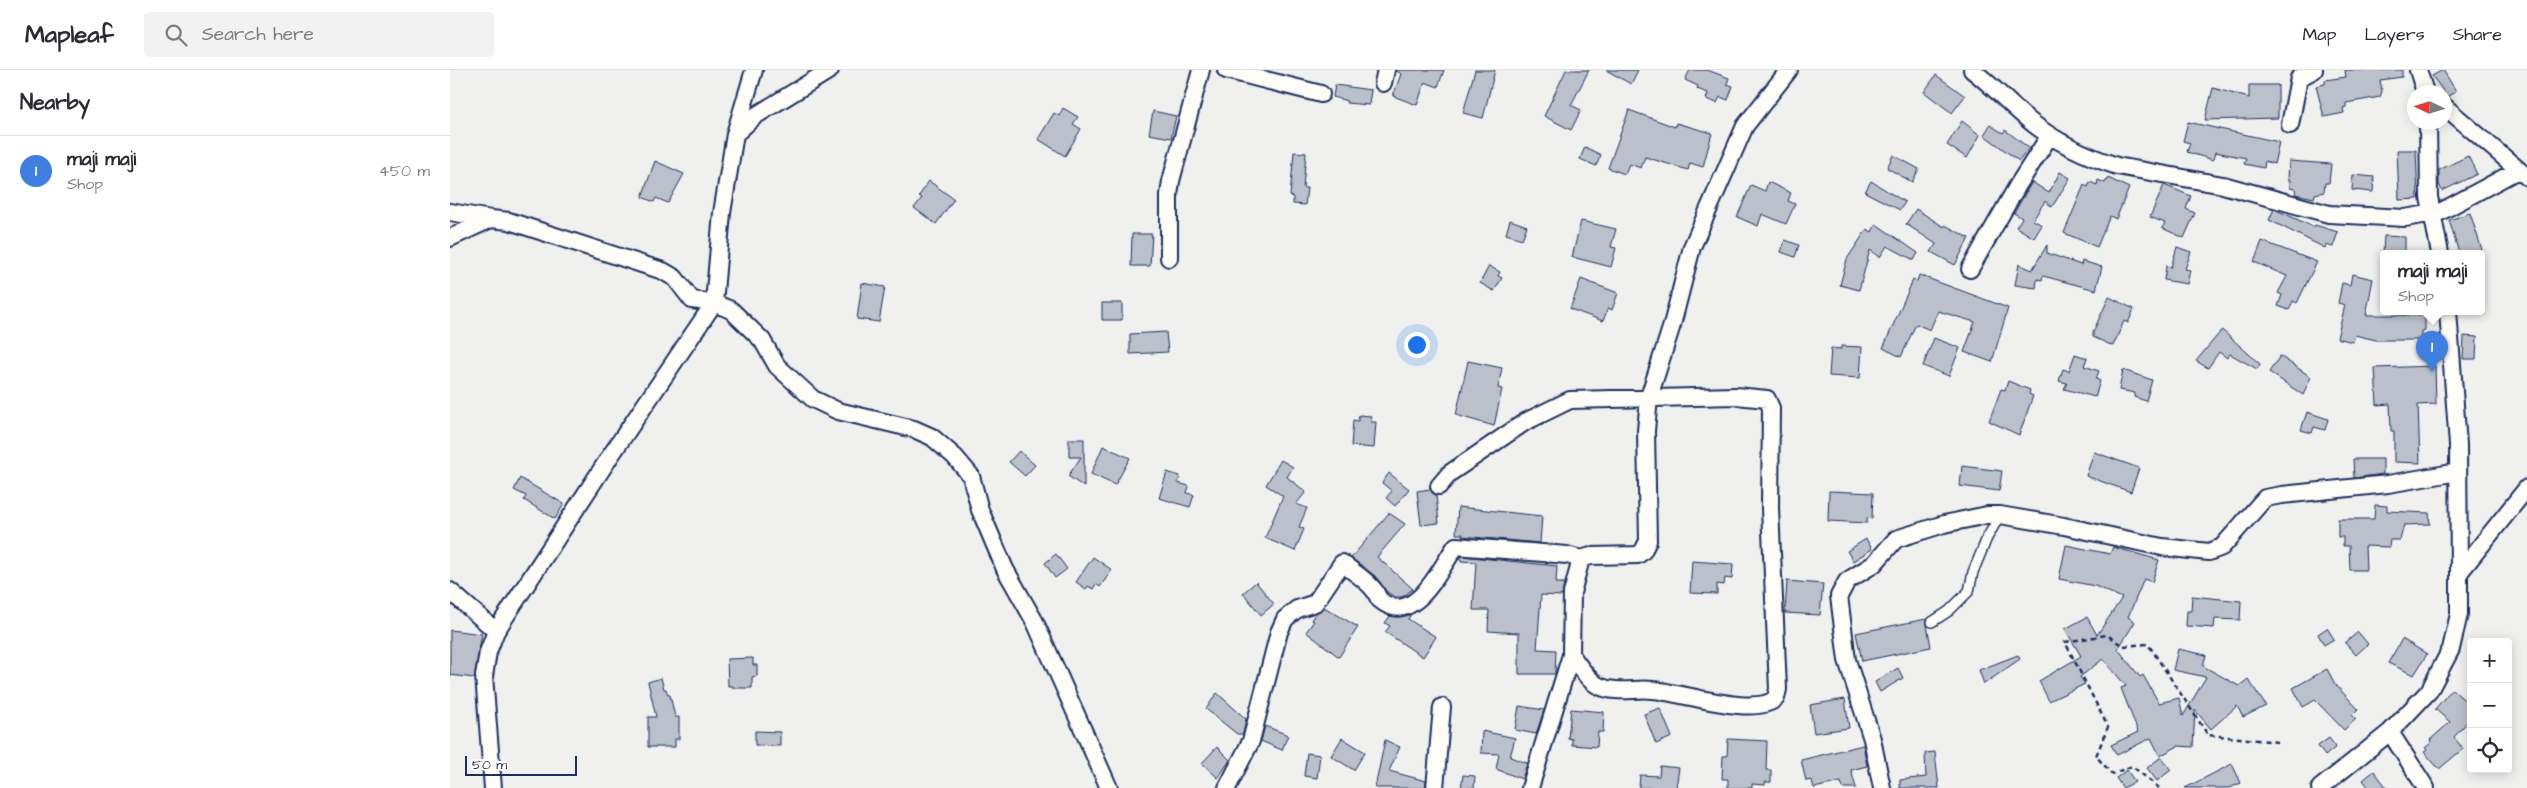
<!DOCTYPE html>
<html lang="en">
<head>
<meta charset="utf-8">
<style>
  :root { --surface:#fff; --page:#f2f2f3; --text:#2b2b33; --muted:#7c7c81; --line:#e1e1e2; --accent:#ea580c }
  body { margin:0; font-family:"Architects Daughter",sans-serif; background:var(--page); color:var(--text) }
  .controls { position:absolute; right:15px; bottom:15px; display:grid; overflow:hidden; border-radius:5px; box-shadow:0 2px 12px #0003 }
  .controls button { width:45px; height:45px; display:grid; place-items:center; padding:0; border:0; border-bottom:1px solid var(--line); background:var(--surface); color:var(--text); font:25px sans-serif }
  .compass { position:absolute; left:1957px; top:15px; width:45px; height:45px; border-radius:50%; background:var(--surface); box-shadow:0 2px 12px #0003; rotate:274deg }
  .scale { position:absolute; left:15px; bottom:12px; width:112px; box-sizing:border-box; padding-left:5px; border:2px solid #1b2f5e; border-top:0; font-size:14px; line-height:18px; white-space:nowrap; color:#1b2f5e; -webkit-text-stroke:4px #fdfcf7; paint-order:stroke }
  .you { position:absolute; left:966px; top:274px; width:18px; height:18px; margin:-12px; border:4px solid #fff; border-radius:50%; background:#1a73e8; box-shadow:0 0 0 8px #1a73e833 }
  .badge { display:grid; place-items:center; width:32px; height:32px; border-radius:50%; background:var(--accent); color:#fff; font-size:16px; font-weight:700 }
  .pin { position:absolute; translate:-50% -41px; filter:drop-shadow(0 1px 2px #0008) }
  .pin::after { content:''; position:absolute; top:26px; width:18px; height:15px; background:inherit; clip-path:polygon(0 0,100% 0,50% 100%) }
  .popup { position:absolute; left:1930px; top:180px; width:105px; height:65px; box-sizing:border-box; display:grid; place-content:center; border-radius:5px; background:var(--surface); filter:drop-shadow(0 1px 4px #0005); font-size:16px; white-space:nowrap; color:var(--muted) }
  .popup b { font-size:19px; color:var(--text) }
  .popup::after { content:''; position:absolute; left:50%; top:100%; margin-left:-10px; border:10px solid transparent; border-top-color:var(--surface) }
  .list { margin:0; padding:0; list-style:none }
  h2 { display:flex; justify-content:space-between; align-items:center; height:65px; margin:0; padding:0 20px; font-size:21px }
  h2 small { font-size:16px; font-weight:400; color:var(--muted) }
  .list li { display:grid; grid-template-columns:32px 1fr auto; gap:15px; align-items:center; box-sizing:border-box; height:70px; padding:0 20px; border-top:1px solid var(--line) }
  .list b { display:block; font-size:19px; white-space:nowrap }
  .list p { margin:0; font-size:16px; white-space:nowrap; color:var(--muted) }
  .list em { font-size:16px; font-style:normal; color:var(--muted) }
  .icon { flex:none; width:28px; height:28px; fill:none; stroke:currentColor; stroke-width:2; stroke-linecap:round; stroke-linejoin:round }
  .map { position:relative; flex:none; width:2077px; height:718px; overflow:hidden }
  header { display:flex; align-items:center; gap:30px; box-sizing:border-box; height:70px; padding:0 25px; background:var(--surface); border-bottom:1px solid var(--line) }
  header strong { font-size:24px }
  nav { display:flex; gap:28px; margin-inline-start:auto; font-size:18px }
  .search { width:350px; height:45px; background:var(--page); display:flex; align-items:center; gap:12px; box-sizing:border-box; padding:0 18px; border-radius:5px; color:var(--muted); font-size:19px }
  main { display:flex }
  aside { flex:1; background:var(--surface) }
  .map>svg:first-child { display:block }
  .building { fill:#bbc0ca; stroke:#1b2f5e }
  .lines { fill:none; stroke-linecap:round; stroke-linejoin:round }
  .lane-casing { stroke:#1b2f5e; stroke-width:12 }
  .street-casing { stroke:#1b2f5e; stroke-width:20 }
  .path { stroke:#1b2f5e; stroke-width:2.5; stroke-dasharray:5 4; stroke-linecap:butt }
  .lane { stroke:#fdfcf7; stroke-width:9 }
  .street { stroke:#fdfcf7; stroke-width:16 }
</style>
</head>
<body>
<header>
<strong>Mapleaf</strong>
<div class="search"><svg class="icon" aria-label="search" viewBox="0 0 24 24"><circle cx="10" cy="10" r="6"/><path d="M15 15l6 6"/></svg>Search here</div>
<nav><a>Map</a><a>Layers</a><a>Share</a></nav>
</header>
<main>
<aside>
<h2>Nearby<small></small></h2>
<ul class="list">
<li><span class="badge" style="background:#3f7fe0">1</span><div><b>maji maji</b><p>Shop</p></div><em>450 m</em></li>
</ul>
</aside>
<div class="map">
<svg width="2077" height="718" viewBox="0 0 2077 718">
  <rect width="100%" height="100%" fill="#f0f0ee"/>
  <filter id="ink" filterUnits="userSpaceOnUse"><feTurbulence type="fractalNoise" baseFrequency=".02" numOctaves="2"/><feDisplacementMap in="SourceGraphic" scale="10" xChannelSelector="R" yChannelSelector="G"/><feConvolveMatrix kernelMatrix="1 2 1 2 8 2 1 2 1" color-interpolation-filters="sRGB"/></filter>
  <g filter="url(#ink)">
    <path class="building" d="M946 0H994L988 17 975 12 967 35 943 26 951 4Z
      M1025 0H1045L1033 48 1013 43Z
      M1116 0H1139L1121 35 1131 40 1121 60 1094 46Z
      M1156 0H1188L1181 14Z
      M1240 0H1257L1279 8 1277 14 1283 16 1278 30 1270 27 1267 33 1256 29 1258 23 1247 19 1248 16 1235 10Z
      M1895 0H1952V7L1930 10 1932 21 1930 27 1896 33V37L1893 38 1894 43 1874 47 1866 16 1875 14V10L1896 7Z
      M1993 0 2006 21 1997 27 1995 26 1994 22 1982 6Z
      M1486 5 1515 26 1502 43 1474 22Z
      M885 15 921 20 919 35 896 33 897 31 883 27Z
      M1799 15H1828V48L1755 50 1763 18 1799 28Z
      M613 38 628 47 623 54 631 59 615 86 588 69 604 43 609 46Z
      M1179 40 1225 57 1226 53 1262 63 1253 97 1240 93 1238 100 1195 87 1191 98 1179 94 1175 104 1158 98Z
      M703 41 726 46 721 68 699 64Z
      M1512 51 1530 65 1517 88 1497 75Z
      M1738 52 1829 72 1824 94 1815 91 1814 98 1794 94 1796 88 1765 82 1763 90 1737 82 1740 73 1733 71Z
      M1540 55 1553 63 1555 60 1579 78 1569 91 1534 65Z
      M1135 77 1151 85 1146 96 1130 89Z
      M1947 80H1966L1968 129 1949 130Z
      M844 82 856 83 853 118H857L855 135 843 134V127L840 126Z
      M1443 85 1469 99 1462 112 1437 98Z
      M2018 86 2027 104 1992 121 1989 114V100Z
      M205 91 234 104 218 133 206 128 204 132 192 127Z
      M1839 91 1881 94 1879 113H1875L1874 122 1865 124 1864 128 1845 124 1846 119 1840 118V110H1838Z
      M1610 102 1620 108 1602 137 1595 131 1583 150 1592 155 1584 168 1566 157 1572 148 1564 143 1582 112 1599 123Z
      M1903 105 1924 107 1923 122 1902 120Z
      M1658 108 1679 118 1666 149 1660 146 1647 177 1614 163 1634 115 1638 117 1640 112 1647 115 1648 110 1655 113Z
      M479 111 504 129 486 154 464 138 472 128 469 126Z
      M1421 111 1455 132 1450 140 1415 122Z
      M1318 112 1341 123 1338 131 1345 134 1336 154 1312 144 1308 156 1287 147 1301 115 1315 121Z
      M1714 115 1741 126 1736 139 1745 143 1734 168 1712 158 1715 153 1700 147Z
      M1466 139 1494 157 1495 155 1519 168 1505 195 1481 182 1486 174 1456 154Z
      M1824 139 1864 157 1865 155 1888 162 1883 177 1876 175 1875 178 1819 150Z
      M2020 143 2032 180 2023 183H2009L1999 150Z
      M1060 150 1077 156 1072 169 1056 164Z
      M1131 151 1166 159 1161 177 1166 178 1161 197 1122 187Z
      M1426 154 1468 183 1464 190 1437 176 1430 187 1420 180 1409 220 1390 215 1397 189 1417 159 1422 162Z
      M682 164H702L700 196H681Z
      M1934 166 1955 167V183H1933Z
      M1335 170 1349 175 1345 187 1331 182Z
      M1812 171 1867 192 1847 233 1843 231 1839 240 1828 236 1832 225 1828 223 1837 206 1804 192Z
      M1597 175V183L1631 195 1632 191 1652 197 1646 220 1593 206 1592 210 1587 209 1586 218 1565 215 1569 194 1582 200Z
      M1727 177 1741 182 1735 199 1740 200 1737 214 1714 210 1716 196 1721 197Z
      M1039 196 1050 202 1048 206 1052 208 1044 221 1030 213Z
      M1902 204 1923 209 1916 245H1975V260L1972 261V270H1926L1905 265 1903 272 1887 268 1895 235 1888 233 1892 213 1900 215Z
      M1469 205 1558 238 1542 292 1514 282 1525 252 1488 241 1480 260 1466 254 1451 287 1433 278 1463 210 1467 211Z
      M1131 209 1168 223 1162 240 1158 238 1153 251 1120 239Z
      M412 213 435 217 429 252 407 249Z
      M1659 227 1684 239 1678 253 1674 251 1663 276 1643 267V262Z
      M652 233H672V250H652Z
      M1772 260 1810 294 1807 299 1780 284 1777 288 1769 282 1758 298 1746 291Z
      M716 262 718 282 680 284V264Z
      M2014 266 2027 267 2026 289H2013Z
      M1484 268 1510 278 1499 306 1473 296Z
      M1391 276 1412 277 1410 308 1379 306 1381 278 1391 279Z
      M1625 284 1637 288 1634 296 1649 301 1646 309 1650 311 1645 327 1614 319 1617 313 1609 311 1613 299 1619 301Z
      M1830 286 1861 307 1853 325 1819 302Z
      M1018 291 1052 298 1048 318 1052 319 1044 356 1006 345Z
      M1985 296 1986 334 1968 335 1970 393 1944 392V361H1941L1940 334 1927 335 1925 298Z
      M1673 300 1702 310 1696 331 1684 327 1685 323 1669 320Z
      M1558 311 1580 320 1579 324 1583 326 1569 365 1539 351 1551 319 1555 320Z
      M1857 342 1878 349 1875 360 1864 357 1862 363 1851 360Z
      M909 345 921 346V352H926L924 378 901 376 903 350 908 351Z
      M619 369H634V417L618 406 631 387H619Z
      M653 376 680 388 665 415 641 404Z
      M569 381 585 395 575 406 559 392Z
      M1644 382 1689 398 1681 422 1636 406Z
      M1903 389H1933V404L1904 408Z
      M831 390 843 397 837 407 856 422 846 434 857 438 849 457 854 459 845 481 815 468 833 426 816 415Z
      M1512 396 1552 401 1549 421 1510 416Z
      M717 402 730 406 728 413 739 416 737 423 744 425 740 437 709 428Z
      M939 403 959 419 945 436 936 428 942 421 932 413Z
      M70 408 114 434 105 449 74 430 76 426 64 420Z
      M980 419 986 425 989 453 971 455 967 421Z
      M1379 421 1423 423 1422 449 1417 448V453L1378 451Z
      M1925 435 1937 436V441L1979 443 1980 454 1954 455 1950 470H1940L1939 477 1915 476 1916 500H1900L1899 476H1893V467H1888V449H1924Z
      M1008 437 1092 446 1090 473 1012 466 1013 464H1006Z
      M939 443 955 454 927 487 963 519 952 527H945L937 522 925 506 901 488Z
      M1416 469 1422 479 1403 491 1397 481Z
      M1616 475 1660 484 1663 477 1709 490 1702 512 1694 509 1678 547 1685 552 1668 579 1690 607 1693 605 1709 633 1729 628 1733 646 1756 607 1723 600 1728 579 1756 585 1753 596 1789 616 1798 609 1816 636 1793 647 1787 636 1761 659 1745 640 1743 677 1728 676 1710 686 1701 668 1667 685 1661 675 1688 662 1671 618 1676 616 1653 589 1630 607 1635 614 1599 631 1589 611 1631 586 1615 559 1637 547 1647 565 1672 528 1645 516 1609 509Z
      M606 484 617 499 605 508 595 493Z
      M1011 486 1107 496 1106 513H1114L1112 526 1091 525 1087 579 1106 580 1105 604H1069V563L1038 561 1039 540H1023L1026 492 1011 491Z
      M643 487 662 500 650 517 646 514 643 519 638 516 636 519 626 512Z
      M1242 491 1283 494 1282 509 1275 508 1274 515 1267 514V524L1240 523Z
      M1337 511 1373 514 1370 545 1335 543Z
      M806 512 824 534 811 545 793 523Z
      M1742 526 1791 531 1790 550 1765 549 1764 558 1736 556 1737 541H1741Z
      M874 537 908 557 889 587 856 562 864 551 861 550 865 544Z
      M961 544 958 549 986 567 973 587 935 562 940 556 935 553 940 546Z
      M1476 549 1481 577 1412 591 1406 563Z
      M1877 558 1884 569 1874 575 1868 564Z
      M0 560 32 564 24 608 0 605Z
      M1908 562 1918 574 1906 585 1895 573Z
      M1952 569 1977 584 1964 605 1938 593Z
      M1568 585 1570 589 1534 614 1529 600Z
      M303 588V595H307V606L302 607V618H283V616H278L277 589Z
      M1448 598 1453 608 1430 622 1425 612Z
      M1877 599 1885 614 1908 639 1902 645 1906 649 1894 660 1865 630 1853 637 1843 618Z
      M211 608 214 619H216L218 625H220L225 647H229V669H225V677H198V647H206L198 612Z
      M2002 619 2021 636V648L2004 667 2013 679 1989 699 1974 682 1977 680 1975 678 1982 672 1980 670 2000 652 1985 639Z
      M767 623 796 649 793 664H787L756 639Z
      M1395 629 1399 658 1364 663 1360 635Z
      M1069 636 1094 640 1086 664 1065 660Z
      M1210 638 1222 667 1206 674 1194 644Z
      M1121 639 1154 642 1153 662H1148L1147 677 1122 675V669L1118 668Z
      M815 656 838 665 832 680 811 671Z
      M305 661 330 662V676L305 675Z
      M1032 661 1065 668 1060 687 1077 693 1072 709 1046 699 1049 684 1031 683Z
      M892 668 915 682 904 700 881 686Z
      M1879 668 1886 677 1875 686 1868 676Z
      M1278 669 1317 671 1316 700H1321V712H1315V715L1302 714V718H1278V709H1272L1273 686H1277Z
      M935 670 950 677 939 701 976 711 975 718H925Z
      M1413 675 1417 696 1401 700 1406 718H1393L1391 712 1364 718 1362 710 1356 711 1351 690Z
      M767 677 780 690 768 708 752 693Z
      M1485 682 1489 718H1450V710L1476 707 1475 683Z
      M857 683 870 685 867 708 854 706Z
      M1711 687 1721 700 1707 711 1697 698Z
      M1782 694 1791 713 1780 718H1735Z
      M1210 696 1229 698 1226 718H1189L1190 705 1209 706Z
      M1677 700 1685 712 1673 718 1666 708Z
      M1924 701 1937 718H1919L1913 710Z
      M1013 705 1025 706 1024 718H1011Z"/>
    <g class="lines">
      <defs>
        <path id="lane" d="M1482 552 1499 541 1519 521 1523 502 1537 468 1550 445"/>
        <path id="street" d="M776 0 871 24
          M1522 0C1543 16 1560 35 1581 52 1606 72 1636 86 1667 96L1773 115 1879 144 1955 148 1990 142 2068 100
          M1968 0 1975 22
          M933 13 936 0
          M1994 36 2077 107
          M1978 52 1979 127 1990 183
          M1840 55 1849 8 1864 0
          M285 64 305 46 380 0
          M0 142 41 149
          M0 168 41 149 59 151 213 201 225 208 242 230 264 233 272 143 285 64 304 0
          M719 188V125L721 111 751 0
          M1520 199 1568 115 1600 65
          M989 416 1000 403 1075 352 1120 330 1286 326 1317 329 1321 338 1320 438 1328 619 1326 628C1306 648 1230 622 1203 620 1185 618 1166 624 1149 616 1138 611 1129 595 1121 585
          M2009 503 2077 418
          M0 521 46 561
          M1940 662 1976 718
          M43 718 34 606 38 582 46 561 161 385 264 233 281 240 312 270 327 296 363 329 388 341 464 359 482 367 505 387 521 406 530 440 555 499 585 552 659 718
          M777 718 801 671 829 562 835 549 847 539 865 533 892 493C902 501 917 510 924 520 927 523 927 527 930 530 964 559 990 498 1006 476L1117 485 1131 489
          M985 718 992 637
          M1080 718 1121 585 1122 523 1131 489 1141 486 1188 485 1193 481 1198 471 1196 361 1199 327 1222 255 1242 177 1295 56 1339 0
          M1432 718 1422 669 1397 590 1389 526 1397 511 1424 494 1446 469 1494 454 1537 445H1550L1614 456 1712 477 1759 482 1772 477 1815 428 1832 425 1938 414 2008 402
          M1870 718 1940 662 1979 621 2001 579 2009 544V503L2008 375 1998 241"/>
      </defs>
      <use href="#lane" class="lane-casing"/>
      <use href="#street" class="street-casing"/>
      <path class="path" d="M1709 718 1682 696 1662 704 1646 686 1658 657 1615 572 1657 565 1673 576 1698 574 1758 665 1828 672"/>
      <use href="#lane" class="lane"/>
      <use href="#street" class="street"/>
    </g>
  </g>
</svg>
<div class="controls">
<button>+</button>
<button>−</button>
<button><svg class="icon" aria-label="locate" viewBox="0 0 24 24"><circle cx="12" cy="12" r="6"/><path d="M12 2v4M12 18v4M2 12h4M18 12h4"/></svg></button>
</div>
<svg class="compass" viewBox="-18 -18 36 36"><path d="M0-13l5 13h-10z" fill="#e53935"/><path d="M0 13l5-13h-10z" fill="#7c7c81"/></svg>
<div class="scale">50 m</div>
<div class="you"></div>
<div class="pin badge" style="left:1982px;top:302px;background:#3f7fe0">1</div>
<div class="popup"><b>maji maji</b>Shop</div>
</div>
</main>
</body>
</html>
